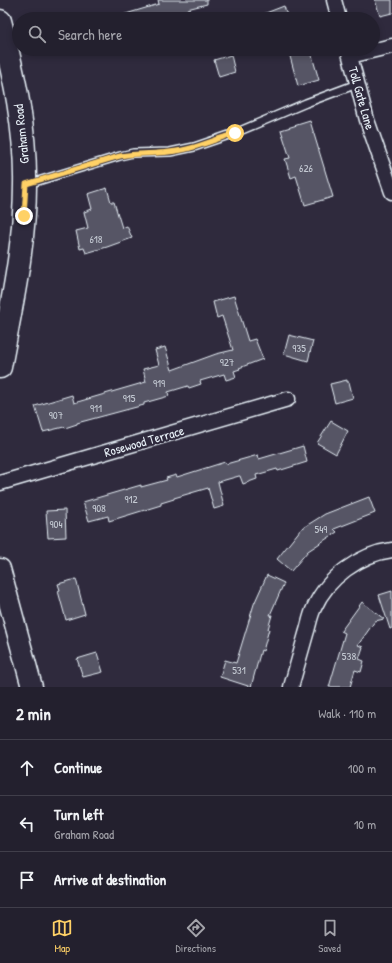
<!DOCTYPE html>
<html lang="en">
<head>
<meta charset="utf-8">
<style>
  :root { --surface:#23202e; --page:#2f2d3a; --text:#f1f3f6; --muted:#a3a3aa; --line:#403e4a; --accent:#ffd166 }
  body { margin:0; font-family:"Patrick Hand",sans-serif; background:var(--page); color:var(--text) }
  .stop { position:absolute; width:12px; height:12px; margin:-9px; border:3px solid #ffd166; border-radius:50%; background:#fff }
  .stop.end { background:#ffd166; border-color:#fff; box-shadow:0 1px 4px #0008 }
  .list { margin:0; padding:0; list-style:none }
  h2 { display:flex; justify-content:space-between; align-items:center; height:52px; margin:0; padding:0 16px; font-size:17px }
  h2 small { font-size:13px; font-weight:400; color:var(--muted) }
  .list li { display:grid; grid-template-columns:26px 1fr auto; gap:12px; align-items:center; box-sizing:border-box; height:56px; padding:0 16px; border-top:1px solid var(--line) }
  .list b { display:block; font-size:15px; white-space:nowrap }
  .list p { margin:0; font-size:13px; white-space:nowrap; color:var(--muted) }
  .list em { font-size:13px; font-style:normal; color:var(--muted) }
  .icon { flex:none; width:22px; height:22px; fill:none; stroke:currentColor; stroke-width:2; stroke-linecap:round; stroke-linejoin:round }
  .map { position:relative; flex:none; width:392px; height:687px; overflow:hidden }
  .search { position:absolute; background:var(--surface); box-shadow:0 2px 6px #0003; left:12px; right:12px; top:12px; height:44px; display:flex; align-items:center; gap:10px; box-sizing:border-box; padding:0 14px; border-radius:22px; color:var(--muted); font-size:15px }
  .sheet { height:220px; background:var(--surface) }
  nav { display:flex; justify-content:space-around; align-items:center; box-sizing:border-box; height:56px; border-top:1px solid var(--line); background:var(--surface); font-size:11px; color:var(--muted) }
  nav a { display:grid; justify-items:center; gap:2px }
  nav .on { color:var(--accent) }
  .map>svg:first-child { display:block }
  .building { fill:#575565; stroke:#e8f1f8 }
  .lines { fill:none; stroke-linecap:round; stroke-linejoin:round }
  .lane-casing { stroke:#e8f1f8; stroke-width:10 }
  .street-casing { stroke:#e8f1f8; stroke-width:17 }
  .secondary-casing { stroke:#e8f1f8; stroke-width:23 }
  .primary-casing { stroke:#e8f1f8; stroke-width:25 }
  .lane { stroke:#2f2a3d; stroke-width:7 }
  .street { stroke:#2f2a3d; stroke-width:14 }
  .secondary { stroke:#2f2a3d; stroke-width:20 }
  .primary { stroke:#2f2a3d; stroke-width:22 }
  .route { stroke:#ffd166; stroke-width:5 }
  .labels { text-anchor:middle; dominant-baseline:central; stroke-width:4; stroke-linejoin:round; paint-order:stroke }
  .number-label { font-size:11px; fill:#c4cad3 }
  .street-label { font-size:13px; fill:#e8f1f8; stroke:#2f2a3d }
</style>
</head>
<body>
<div class="map">
<svg width="392" height="687" viewBox="0 0 392 687">
  <rect width="100%" height="100%" fill="#2f2a3d"/>
  <filter id="ink" filterUnits="userSpaceOnUse"><feTurbulence type="fractalNoise" baseFrequency=".025" numOctaves="2"/><feDisplacementMap in="SourceGraphic" scale="8" xChannelSelector="R" yChannelSelector="G"/><feConvolveMatrix kernelMatrix="1 2 1 2 8 2 1 2 1" color-interpolation-filters="sRGB"/></filter>
  <g filter="url(#ink)">
    <path class="building" d="M158 0H207V4L187 9 188 12 180 14 181 17 173 19H119V16L159 4Z
      M375 0H392V13L380 16Z
      M284 6 288 19H253V18Z
      M288 49H310L319 80 298 86Z
      M231 55 235 72 219 77 214 60Z
      M310 121 333 197 305 205 296 176 291 178 285 159 290 158 281 130Z
      M107 188 111 202H114L122 228 127 226 132 238 107 247 86 253 84 248 80 249 76 231 88 228 84 212 92 209 88 194Z
      M234 296 248 341 255 339 263 359 239 368 240 369 234 371 236 377 226 380 224 374 200 381 201 384 189 388 188 386 168 392 169 396 144 403V405L77 423V424L65 428 64 427 43 432 35 406 72 395 74 403 146 382 143 369 159 365 155 350 165 347 172 370 216 354 233 350 222 316 217 318 213 302Z
      M289 335 313 341 308 361 284 354Z
      M347 380V382H349L353 398 335 403 330 384Z
      M331 421 348 431 336 454 317 443Z
      M303 446 307 462 278 471 277 469 256 475 257 479 243 484 240 476H239L218 482 224 506 214 509 208 488 174 498V499L161 503V505L109 521 108 516 89 521 83 502 141 485V487L167 480 166 478 176 475 177 477 225 462 226 464 258 455 259 459Z
      M369 497 375 513 334 529 337 532 308 551 291 571 277 559 301 529 325 514Z
      M65 510 66 537 48 538 46 511Z
      M267 575 284 583 270 615H272L268 629H269L263 651 261 650 251 687 220 677 225 660 236 663 254 604Z
      M76 579 85 614 66 620 58 591 60 590 58 584Z
      M392 591V628L390 629 379 595Z
      M362 602 384 619 375 621 358 645 363 647 359 659 364 661 361 672 355 670 350 687H329L345 633 341 631Z
      M97 653 103 672 83 677 77 659Z"/>
    <g class="lines">
      <defs>
        <path id="lane" d="M28 184 120 156 133 153 170 152 194 147 235 133 306 103 357 84"/>
        <path id="street" d="M334 0 339 19
          M348 49 367 120 392 192
          M350 56 392 46
          M0 483 288 399
          M291 687C296 669 301 652 306 634 309 625 310 616 314 608 327 578 360 554 392 550"/>
        <path id="secondary" d="M0 569 32 687"/>
        <path id="primary" d="M0 21C14 74 26 129 25 185 25 246 11 307 0 367"/>
      </defs>
      <use href="#lane" class="lane-casing"/>
      <use href="#street" class="street-casing"/>
      <use href="#secondary" class="secondary-casing"/>
      <use href="#primary" class="primary-casing"/>
      <use href="#lane" class="lane"/>
      <use href="#street" class="street"/>
      <use href="#secondary" class="secondary"/>
      <use href="#primary" class="primary"/>
    </g>
  </g>
  <g class="lines" filter="url(#ink)">
    <path class="route" d="M24 216 26 184 120 156C136 153 153 154 169 152 192 150 214 140 235 133"/>
  </g>
  <g class="labels">
    <g class="number-label">
      <text x="306" y="168">626</text>
      <text x="96" y="239">618</text>
      <text x="299" y="348">935</text>
      <text x="227" y="362">927</text>
      <text x="159" y="383">919</text>
      <text x="129" y="398">915</text>
      <text x="96" y="408">911</text>
      <text x="56" y="415">907</text>
      <text x="131" y="499">912</text>
      <text x="99" y="508">908</text>
      <text x="56" y="524">904</text>
      <text x="321" y="529">549</text>
      <text x="349" y="656">538</text>
      <text x="239" y="670">531</text>
    </g>
    <g class="street-label">
      <text transform="translate(362 98) rotate(74)">Toll Gate Lane</text>
      <text transform="translate(21 134) rotate(-96)">Graham Road</text>
      <text transform="translate(144 441) rotate(-16)">Rosewood Terrace</text>
    </g>
  </g>
</svg>
<div class="stop" style="left:235px;top:133px"></div>
<div class="stop end" style="left:24px;top:216px"></div>
<div class="search"><svg class="icon" aria-label="search" viewBox="0 0 24 24"><circle cx="10" cy="10" r="6"/><path d="M15 15l6 6"/></svg>Search here</div>
</div>
<section class="sheet">
<h2>2 min<small>Walk · 110 m</small></h2>
<ul class="list">
<li><svg class="icon" aria-label="ahead" viewBox="0 0 24 24"><path d="M12 20V5M6 11l6-6 6 6"/></svg><div><b>Continue</b></div><em>100 m</em></li>
<li><svg class="icon" aria-label="left" viewBox="0 0 24 24"><path d="M17 20v-9H6M10 6l-5 5 5 5"/></svg><div><b>Turn left</b><p>Graham Road</p></div><em>10 m</em></li>
<li><svg class="icon" aria-label="arrive" viewBox="0 0 24 24"><path d="M6 21V4h12l-3 4 3 4H6"/></svg><div><b>Arrive at destination</b></div></li>
</ul>
</section>
<nav>
<a class="on"><svg class="icon" aria-label="map" viewBox="0 0 24 24"><path d="M3 6l6-2 6 2 6-2v14l-6 2-6-2-6 2zM9 4v14M15 6v14"/></svg>Map</a>
<a><svg class="icon" aria-label="directions" viewBox="0 0 24 24"><path d="M12 3l9 9-9 9-9-9zM9 14v-3h6M13 9l2 2-2 2"/></svg>Directions</a>
<a><svg class="icon" aria-label="saved" viewBox="0 0 24 24"><path d="M7 4h10v16l-5-4-5 4z"/></svg>Saved</a>
</nav>
</body>
</html>
